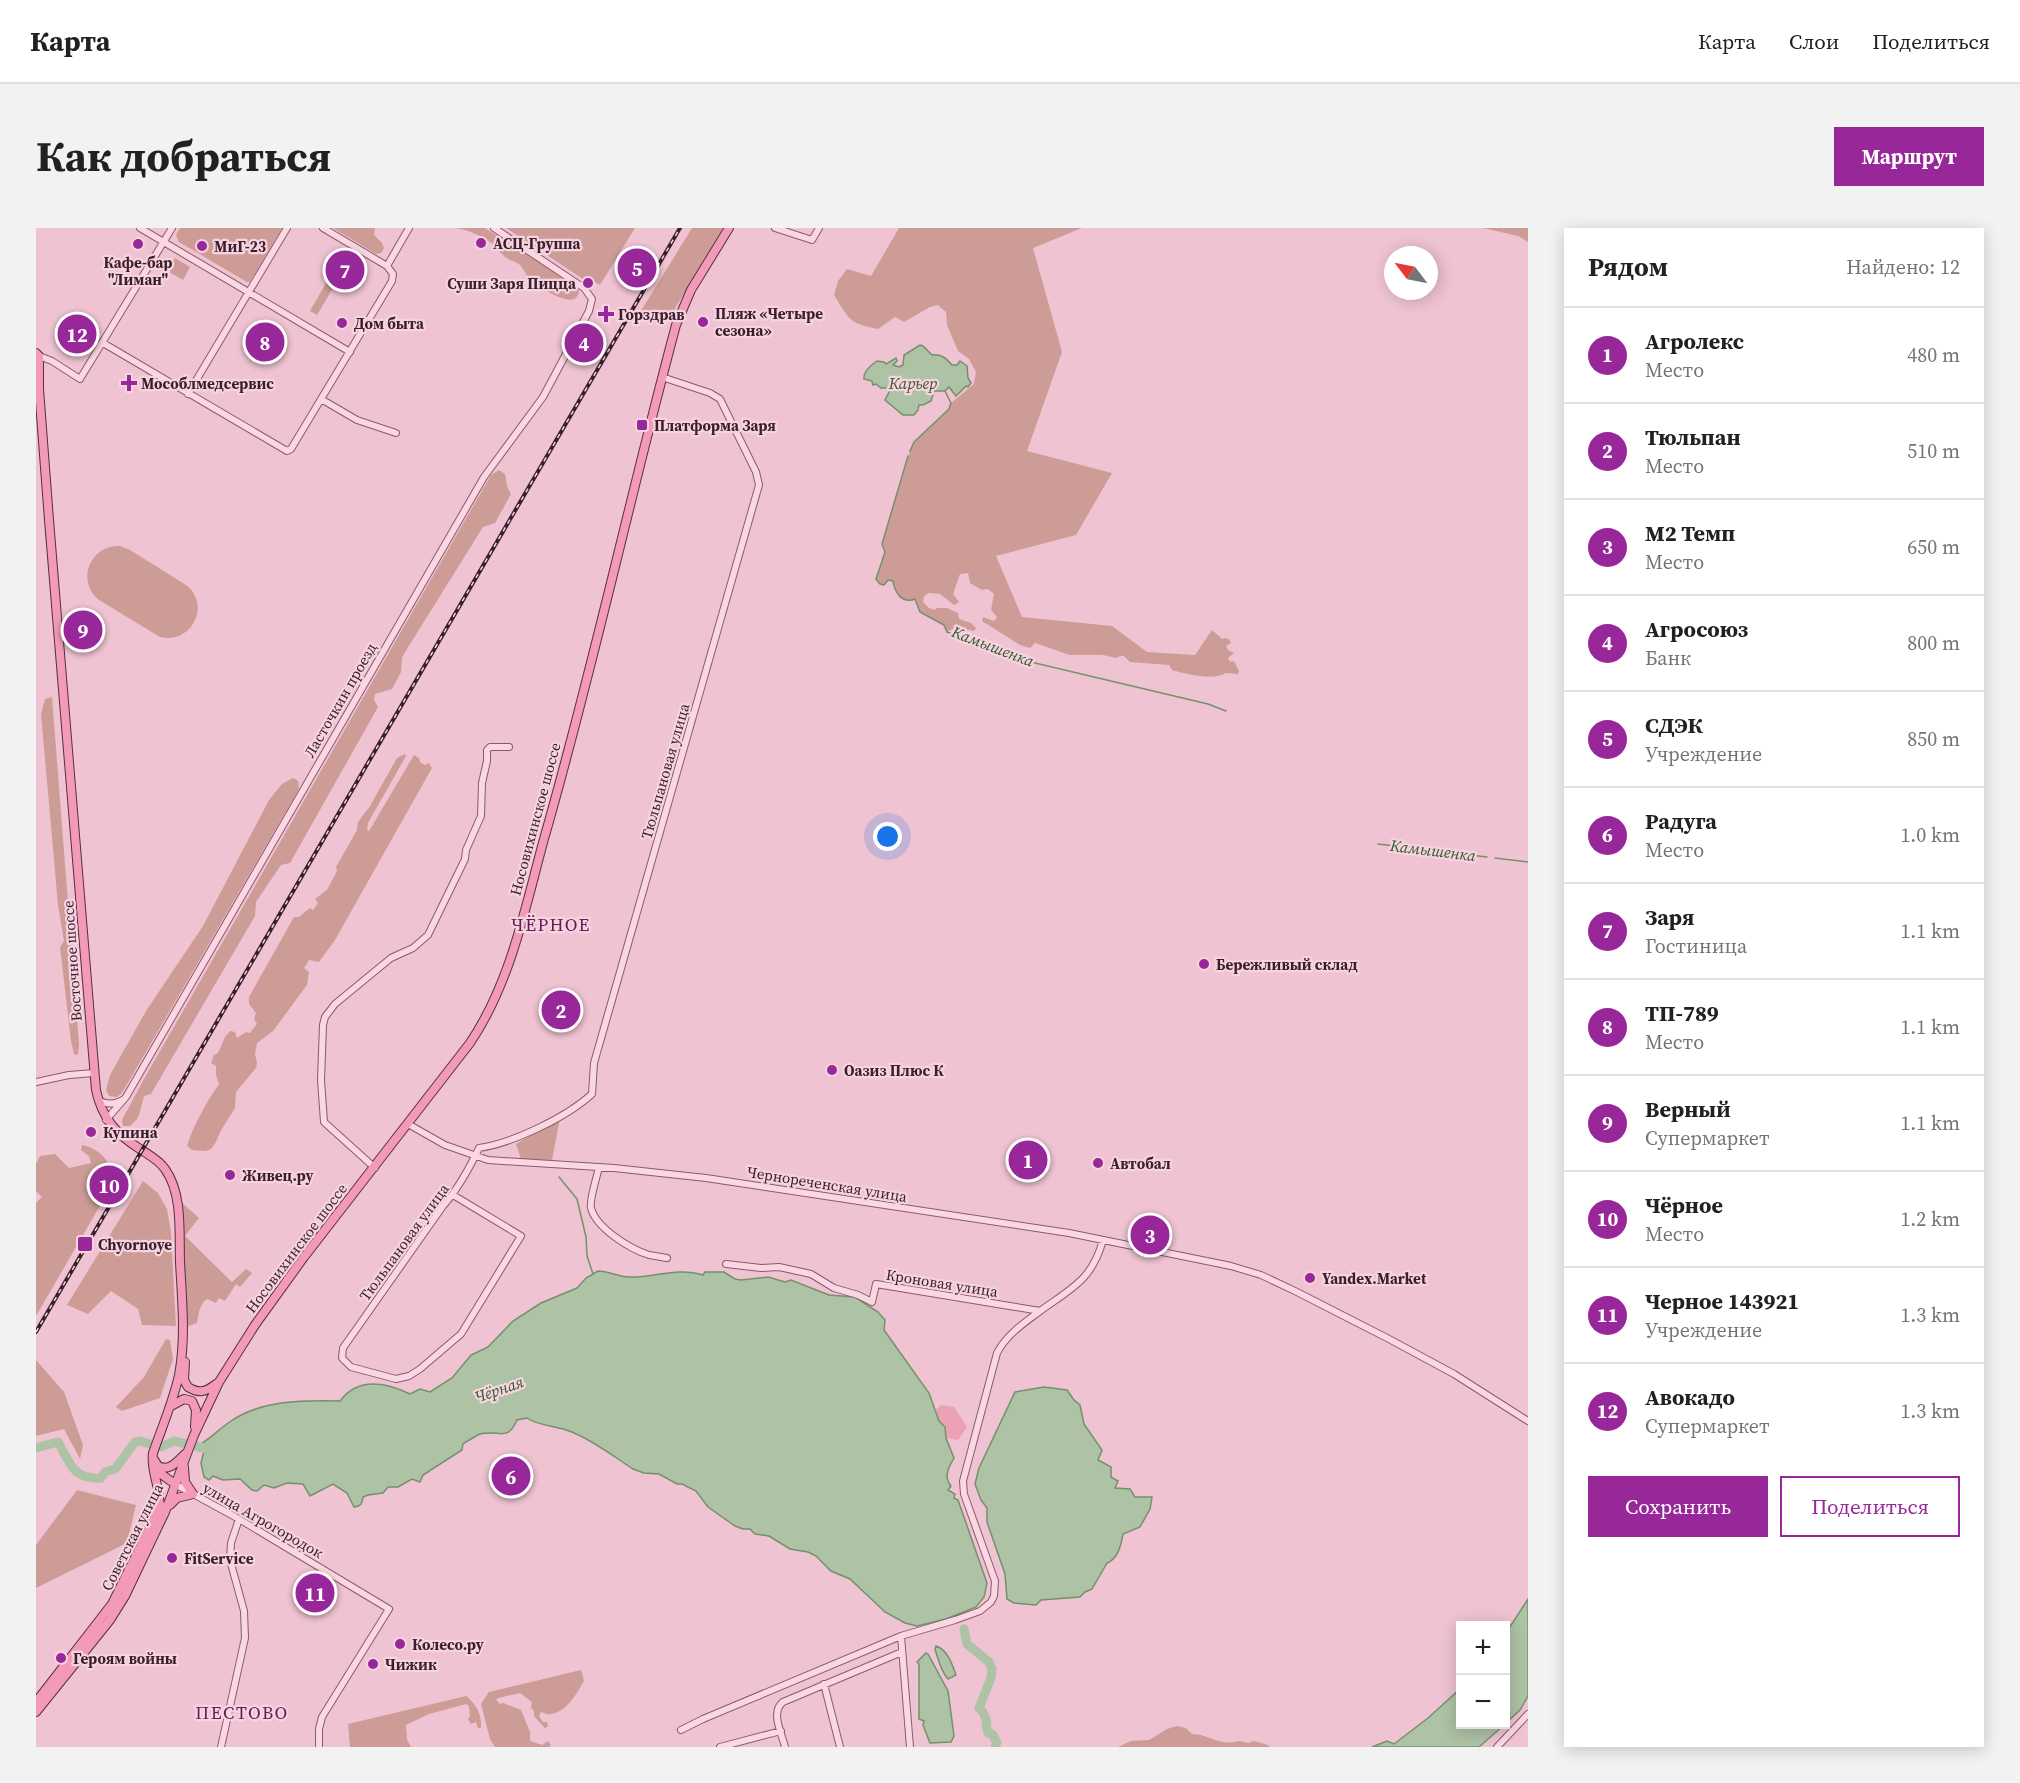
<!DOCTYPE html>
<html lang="ru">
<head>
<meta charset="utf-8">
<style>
  :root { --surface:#fff; --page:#f2f2f2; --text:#202124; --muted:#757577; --line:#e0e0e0; --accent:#98289a }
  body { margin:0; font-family:"Source Serif 4",serif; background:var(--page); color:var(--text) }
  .controls { position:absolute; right:18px; bottom:18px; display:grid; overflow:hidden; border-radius:0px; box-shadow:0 3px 15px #0003 }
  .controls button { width:54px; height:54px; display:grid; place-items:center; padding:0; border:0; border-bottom:2px solid var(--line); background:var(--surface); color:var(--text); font:30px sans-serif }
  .compass { position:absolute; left:1348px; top:18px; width:54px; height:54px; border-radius:50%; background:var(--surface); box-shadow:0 3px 15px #0003; rotate:302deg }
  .you { position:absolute; left:852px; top:609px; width:21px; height:21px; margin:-15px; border:4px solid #fff; border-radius:50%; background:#1a73e8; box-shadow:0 0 0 9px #1a73e833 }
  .badge { display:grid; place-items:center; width:39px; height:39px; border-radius:50%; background:var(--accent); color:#fff; font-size:20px; font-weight:700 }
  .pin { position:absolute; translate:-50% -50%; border:3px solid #fff; box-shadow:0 2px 6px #0006 }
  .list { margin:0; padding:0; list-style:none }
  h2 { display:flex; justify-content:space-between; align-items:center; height:78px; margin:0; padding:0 24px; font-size:26px }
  h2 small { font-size:20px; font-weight:400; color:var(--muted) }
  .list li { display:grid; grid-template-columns:39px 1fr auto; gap:18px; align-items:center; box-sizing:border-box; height:96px; padding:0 24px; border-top:2px solid var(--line) }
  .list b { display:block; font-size:22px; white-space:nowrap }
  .list p { margin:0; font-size:20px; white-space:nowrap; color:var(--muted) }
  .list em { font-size:20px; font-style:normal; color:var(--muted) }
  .actions { display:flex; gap:12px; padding:18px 24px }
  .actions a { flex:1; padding:14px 0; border:2px solid var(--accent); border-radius:0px; text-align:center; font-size:21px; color:var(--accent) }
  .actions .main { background:var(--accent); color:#fff }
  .map { position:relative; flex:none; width:1492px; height:1519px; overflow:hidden; border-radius:0px }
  header { display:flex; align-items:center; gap:36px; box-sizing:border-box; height:84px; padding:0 30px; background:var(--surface); border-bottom:2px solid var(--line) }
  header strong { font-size:28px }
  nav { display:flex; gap:33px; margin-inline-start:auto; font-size:21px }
  .intro { display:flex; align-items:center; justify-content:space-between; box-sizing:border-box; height:144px; padding:0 36px }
  h1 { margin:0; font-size:42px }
  .button { padding:15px 27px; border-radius:0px; background:var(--accent); color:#fff; font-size:21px; font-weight:700 }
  main { display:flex; gap:36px; padding:0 36px }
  aside { flex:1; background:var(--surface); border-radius:0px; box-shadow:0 3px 15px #0003 }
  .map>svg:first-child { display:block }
  .green { fill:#ce9c97 }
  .sand { fill:#eca0b5 }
  .water { fill:#aec2a5; stroke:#75906c; stroke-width:1.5 }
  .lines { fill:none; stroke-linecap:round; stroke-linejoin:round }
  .stream { stroke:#75906c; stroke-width:1.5 }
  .river { stroke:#aec2a5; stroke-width:9 }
  .minor-casing { stroke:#8a5971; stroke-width:8 }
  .major-casing { stroke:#572e44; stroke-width:10 }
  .minor { stroke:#fad7e1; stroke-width:6 }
  .major { stroke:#f39ab7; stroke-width:8 }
  .rail-casing { stroke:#391e2c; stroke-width:4 }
  .rail { stroke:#f6d3de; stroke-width:1.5; stroke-dasharray:4.5; stroke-linecap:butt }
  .poi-dot { fill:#98289a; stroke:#f6d3de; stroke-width:2 }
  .labels { text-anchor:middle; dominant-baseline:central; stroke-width:4.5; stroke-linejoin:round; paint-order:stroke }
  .poi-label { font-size:15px; font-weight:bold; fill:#391e2c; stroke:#f6d3de; text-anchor:start }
  .street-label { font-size:15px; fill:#391e2c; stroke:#f6d3de }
  .water-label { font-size:16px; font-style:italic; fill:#30592d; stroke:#f6d3de }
  .quarter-label { font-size:18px; letter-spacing:1.5px; fill:#671c58; stroke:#f6d3de }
</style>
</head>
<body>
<header>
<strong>Карта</strong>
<nav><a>Карта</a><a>Слои</a><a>Поделиться</a></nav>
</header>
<div class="intro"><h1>Как добраться</h1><a class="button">Маршрут</a></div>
<main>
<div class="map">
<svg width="1492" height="1519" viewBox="0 0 1492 1519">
  <rect width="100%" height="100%" fill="#efc3d1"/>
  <path class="green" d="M144 0H246L214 54H211L143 14 140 7Z
    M297 0H339L338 7 346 15 348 20 345 25 340 26Z
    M419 0H449L543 60C544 88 501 58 492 49 489 45 487 40 484 37 479 33 472 32 468 28 464 25 461 20 458 17 446 8 434 2 419 0Z
    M470 0H599L564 57 552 50 550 53Z
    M656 0H687L635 87 603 86Z
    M863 0H1046L997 20 1026 124 991 223 1076 245 1040 307 960 328 986 389 1076 398 1111 424 1159 427 1176 402 1186 411 1189 410 1193 411 1195 415 1190 418 1192 422 1198 425 1192 430 1194 434 1198 433 1203 443 1202 446 1189 445C1179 453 1149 446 1136 442L1133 437 1094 434 1088 428H1084L1080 430 1067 427H1034L999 415 994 420 984 417 946 393 947 389 958 393 961 389 955 382 958 366 952 361 946 362 934 355 932 345 924 346 917 366 923 374 918 377 904 366 893 365 888 368 887 374 893 380 899 382 901 380H911L922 385 923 391 935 395 940 400 938 403 920 399 911 404 908 397 884 384 879 372C866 376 859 365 856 353L852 352 848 357 844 356 840 351 849 324 846 316 874 223 878 214 912 182 915 175 938 156 940 144 933 131 922 123 911 97 910 84 902 77 894 79 868 94 859 89 842 101C812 95 814 92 798 67L802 53 811 41 835 48Z
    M1447 0H1492V14L1482 8Z
    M139 30 154 39 147 52 131 43Z
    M290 55 297 60 281 87 274 83Z
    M463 242 469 246 471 258 475 266 459 295 447 299 366 429 365 444 356 461 339 466 338 472 342 479 254 635 245 637 220 674 219 688 115 866 108 868 104 884 101 891 94 898H87L86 892 108 851 455 247Z
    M84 318 94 322 150 357C176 377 155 417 124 409L63 372C39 353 55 316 84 318Z
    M16 469 43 816 42 827 38 826 35 813 24 719 28 713 22 677 5 486 9 471Z
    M369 526 370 528 332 595 331 602 333 603 378 527 383 530 384 534 389 537 393 535 396 540 299 712 283 734 273 732 268 740 273 744 271 757 237 803 221 815 219 826 221 835 220 840 200 864 199 880 184 904 180 914 175 921 170 923 156 922 151 918C158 896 170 875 183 856L180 847V838L175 835 178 827 182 825 189 809 194 803 199 804 201 810 210 804 214 805 221 796 218 791 220 785 213 776V769L258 689H263L274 680 277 682 282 675 279 671 291 662 301 643 300 639 321 602 322 594 334 578 361 530Z
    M257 550 262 553 263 561 86 865 81 869 73 868 70 862 74 847 110 783 167 698 233 572 246 556Z
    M524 890 516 932 485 931 480 916Z
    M46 917C57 919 74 929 73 942 73 947 69 955 67 961L72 964 0 1088V975L6 969 0 963V936L4 928 19 926 33 940 55 935 53 928 45 922Z
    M107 953 122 965 131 981 135 1005 140 1098 106 1097 102 1081 75 1063 52 1086 31 1077Z
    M145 974 163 990 149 1008 196 1054 210 1041 216 1045 204 1059 200 1056 189 1073 183 1070 180 1075 171 1071C163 1077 163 1085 161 1095L150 1099Z
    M130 1111 134 1112 137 1131 124 1170 86 1183 80 1179 108 1149Z
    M0 1132 28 1164 47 1217 44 1231 28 1201 0 1208Z
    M41 1262 100 1277 91 1315 0 1360V1317Z
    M545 1442 548 1453C541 1465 531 1484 515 1486 512 1487 509 1485 505 1484L503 1488 507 1494H511L512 1498 509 1500 498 1488V1483L495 1480 496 1474 484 1465 462 1470 460 1472 464 1476 467 1475 485 1482 494 1504V1513L506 1517 512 1513 515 1517 513 1519H459L454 1511 445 1476 453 1464Z
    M430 1468C440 1476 446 1486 445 1500H442L440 1494 435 1496 432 1491 434 1488 433 1478 430 1476 393 1486 370 1497 371 1512 375 1519H314L312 1496Z
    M1141 1498 1150 1500 1156 1506C1173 1506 1184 1519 1202 1513L1212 1515 1218 1513 1232 1517 1233 1519H1082L1095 1513 1113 1512 1131 1501Z"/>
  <path class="sand" d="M905 1177 918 1179 931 1199 922 1212 910 1210C909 1199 903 1193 899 1183Z"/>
  <path class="water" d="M884 117 887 118 896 127C905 126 910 130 916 137H921L924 133 931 138 932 150 935 155 932 159 930 158 920 168 913 159 909 163H898L895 173 887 177H883L882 182 878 187H867L849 172 855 160H845L840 156 837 157 836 153 828 151C827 144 835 137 841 133L848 134 850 136 860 130 861 133 857 137 863 139 867 137 868 127Z
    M562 1043C574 1043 583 1050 595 1049 620 1049 642 1039 667 1047L669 1044H688L699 1051 705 1052 732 1049 749 1054 755 1052 793 1067 819 1069 842 1084 849 1092 848 1102 893 1165 903 1193 909 1199 910 1210 918 1230C913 1239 907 1248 915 1258L912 1262 919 1266 918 1270 922 1272 951 1355 948 1369 940 1379 910 1391 881 1398 869 1395 849 1384 814 1351 795 1343 780 1328 772 1324 754 1321 733 1308 719 1306 714 1301H707L699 1298 672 1279 660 1263 646 1256H641L623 1246 608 1245 597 1241C577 1228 558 1213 536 1204 522 1198 502 1198 491 1190L481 1192C471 1215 463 1201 444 1206 439 1208 432 1213 427 1216L426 1222 387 1247 384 1254 376 1251 362 1259H352L347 1265 332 1267 327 1269C326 1276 325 1278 318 1279L311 1265 297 1256 274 1268 267 1256 251 1255 238 1260 228 1257 221 1263 216 1262 204 1251 187 1252 177 1248 173 1252 168 1249 165 1235 168 1223H164L160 1219C173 1212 183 1201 195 1193 226 1172 267 1172 304 1173 322 1149 349 1154 374 1166L384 1161 394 1164 416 1150 435 1127 452 1119 477 1093 505 1075 541 1060 550 1050Z
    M1008 1159 1031 1162 1038 1172 1044 1177 1048 1196 1066 1222 1062 1232 1075 1239V1249L1082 1253 1079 1260 1094 1261 1099 1269H1116L1114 1281 1104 1299 1087 1306C1085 1317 1082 1331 1071 1335L1056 1361 1049 1364 1044 1369 1005 1372 1000 1377 978 1375 971 1371 969 1346 951 1294V1280L945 1272 939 1256 943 1240 979 1164Z
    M1492 1371V1468L1484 1482 1470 1495V1405Z
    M900 1418C912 1422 916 1436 920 1447L912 1451C905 1444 902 1431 899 1421Z
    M890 1425 892 1426 912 1463 918 1508 915 1514 894 1515 887 1497 888 1493 883 1491V1436L881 1434Z
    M1424 1461V1496L1468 1497 1443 1519H1336L1351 1513 1358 1516 1392 1490Z"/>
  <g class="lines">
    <path class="stream" d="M874 223 878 214 913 181 915 175 909 163
      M872 228 846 316 849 324 840 351 844 356 848 357 852 352 857 353C859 365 866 376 879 371L884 384 908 397 911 404 978 430 1172 476 1190 483
      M1342 616 1451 629
      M1459 630 1492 634
      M523 949 541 971 550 1009 551 1028 557 1046"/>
    <path class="river" d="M0 1220 22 1214C34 1235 37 1252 65 1250L69 1244 79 1241 99 1214 104 1213 125 1219 138 1213 172 1221
      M928 1401 931 1416 953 1434 956 1441 955 1450 943 1480 947 1484 951 1494 950 1497 952 1505 956 1506 961 1514 959 1519"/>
    <defs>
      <path id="minor" d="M104 0 314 124
        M739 0 776 12 783 0
        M351 38 373 0
        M67 115 251 223 255 221 356 53 357 46 351 38 287 0
        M3 128 16 133 44 151 136 0
        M152 166 251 0
        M285 171 321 192 360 205
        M0 854 33 847 58 845
        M62 872C71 877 79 877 88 871
        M70 892 90 869 448 249 507 169 553 83 556 71 548 60 458 0
        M372 896 409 917 452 932 578 940 670 950 1033 1005 1195 1038 1225 1047 1259 1063 1353 1111 1418 1146 1492 1193
        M563 939C561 949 553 972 555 980 560 1000 594 1021 613 1027 619 1028 625 1029 631 1030
        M339 940 288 894 285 852 287 797 289 789 299 776 355 730 377 720 392 707 429 631 430 622 445 588 446 555 451 533V522L454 519H473
        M417 967 485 1008 425 1106 384 1141 373 1148 360 1151 315 1139 306 1130 307 1120 407 978C422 961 433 941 443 920 477 915 531 889 556 866L558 835 723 257 720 244 684 171 674 165 626 149
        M690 1036 725 1040 743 1039 775 1046 798 1060 822 1067 836 1074 840 1056 1004 1083C1036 1060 1056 1052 1067 1012
        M139 1256 203 1291 353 1381 286 1489 283 1501V1519
        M865 1408 874 1519
        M788 1456 804 1519
        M645 1502 667 1491 865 1408 919 1392 944 1383 955 1374 958 1368 959 1353 928 1266 927 1253 961 1125C971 1106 987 1096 1004 1083
        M185 1519 209 1410 208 1383 194 1332 195 1315 203 1291
        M684 1519 745 1503
        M749 1519C746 1506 734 1484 747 1474L866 1424
        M1461 1519 1492 1486"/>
      <path id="major" d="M0 125 3 128V161L13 292 60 862C66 890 80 906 104 921 113 927 123 932 129 941 147 966 143 1005 144 1034 146 1072 150 1110 143 1147 137 1174 126 1199 117 1225 114 1244 126 1261 123 1281
        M149 1134 148 1152 152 1159C163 1166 170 1164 180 1156
        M135 1178 148 1171 156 1173 160 1182 159 1199
        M117 1230 122 1238C133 1244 141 1234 149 1226
        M118 1241 139 1256
        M134 1277 141 1270 157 1266 149 1254 148 1239
        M0 1474 76 1376 125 1277
        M0 1484 74 1392 89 1368 129 1284 158 1207 183 1154 219 1097 268 1029 434 815C475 754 489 680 508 611 557 441 594 268 640 97L655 62 693 0"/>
    </defs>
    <use href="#minor" class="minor-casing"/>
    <use href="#major" class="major-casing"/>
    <use href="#minor" class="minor"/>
    <use href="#major" class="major"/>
    <defs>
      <path id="rail" d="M0 1104 644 0"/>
    </defs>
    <use href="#rail" class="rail-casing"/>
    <use href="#rail" class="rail"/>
  </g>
  <g class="poi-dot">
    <circle cx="445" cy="15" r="6"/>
    <circle cx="102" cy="16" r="6"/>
    <circle cx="166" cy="18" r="6"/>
    <circle cx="552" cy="55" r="6"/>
    <path d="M567 77h6v6h6v6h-6v6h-6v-6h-6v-6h6z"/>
    <circle cx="667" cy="94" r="6"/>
    <circle cx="306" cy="95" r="6"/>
    <path d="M90 146h6v6h6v6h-6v6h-6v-6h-6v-6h6z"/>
    <rect x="600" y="191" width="12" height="12" rx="3"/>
    <circle cx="1168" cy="736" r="6"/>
    <circle cx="796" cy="842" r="6"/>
    <circle cx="55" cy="904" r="6"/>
    <circle cx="1062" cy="935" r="6"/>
    <circle cx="194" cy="947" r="6"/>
    <rect x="41" y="1008" width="16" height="16" rx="3"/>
    <circle cx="1274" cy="1050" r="6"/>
    <circle cx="136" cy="1330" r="6"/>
    <circle cx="364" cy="1416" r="6"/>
    <circle cx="25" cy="1430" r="6"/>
    <circle cx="337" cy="1436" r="6"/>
  </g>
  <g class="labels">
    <g class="poi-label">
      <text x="457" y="15">АСЦ-Группа</text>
      <text x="178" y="18">МиГ-23</text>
      <text x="102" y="34" text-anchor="middle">Кафе-бар<tspan x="102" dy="17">"Лиман"</tspan></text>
      <text x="540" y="55" text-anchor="end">Суши Заря Пицца</text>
      <text x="679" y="85">Пляж «Четыре<tspan x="679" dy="17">сезона»</tspan></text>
      <text x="582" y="86">Горздрав</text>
      <text x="318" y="95">Дом быта</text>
      <text x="105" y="155">Мособлмедсервис</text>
      <text x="618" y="197">Платформа Заря</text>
      <text x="1180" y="736">Бережливый склад</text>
      <text x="808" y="842">Оазиз Плюс К</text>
      <text x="67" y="904">Купина</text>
      <text x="1074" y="935">Автобал</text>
      <text x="206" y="947">Живец.ру</text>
      <text x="62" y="1016">Chyornoye</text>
      <text x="1286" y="1050">Yandex.Market</text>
      <text x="148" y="1330">FitService</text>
      <text x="376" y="1416">Колесо.ру</text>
      <text x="37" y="1430">Героям войны</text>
      <text x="349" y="1436">Чижик</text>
    </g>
    <g class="street-label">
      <text transform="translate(304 472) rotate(-60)">Ласточкин проезд</text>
      <text transform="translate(629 543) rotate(-74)">Тюльпановая улица</text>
      <text transform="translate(499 591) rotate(-75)">Носовихинское шоссе</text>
      <text transform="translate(36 733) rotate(-94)">Восточное шоссе</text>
      <text transform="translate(791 956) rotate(9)">Чернореченская улица</text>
      <text transform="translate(368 1014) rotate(-54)">Тюльпановая улица</text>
      <text transform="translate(260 1020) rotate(-53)">Носовихинское шоссе</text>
      <text transform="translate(906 1055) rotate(9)">Кроновая улица</text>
      <text transform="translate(227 1292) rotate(30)">улица Агрогородок</text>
      <text transform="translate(96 1309) rotate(-63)">Советская улица</text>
    </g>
    <g class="water-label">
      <text x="877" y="155">Карьер</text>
      <text transform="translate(957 418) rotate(21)">Камышенка</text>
      <text transform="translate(1397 622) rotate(7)">Камышенка</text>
      <text transform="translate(463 1161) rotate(-19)">Чёрная</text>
    </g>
    <g class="quarter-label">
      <text x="515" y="696">ЧЁРНОЕ</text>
      <text x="206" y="1484">ПЕСТОВО</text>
    </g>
  </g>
</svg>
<div class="controls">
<button>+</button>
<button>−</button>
</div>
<svg class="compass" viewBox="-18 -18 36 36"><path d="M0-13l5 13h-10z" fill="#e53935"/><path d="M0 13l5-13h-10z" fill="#757577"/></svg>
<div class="you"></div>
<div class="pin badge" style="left:992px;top:932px">1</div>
<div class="pin badge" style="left:525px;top:782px">2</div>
<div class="pin badge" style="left:1114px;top:1007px">3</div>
<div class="pin badge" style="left:548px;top:115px">4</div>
<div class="pin badge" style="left:601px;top:40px">5</div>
<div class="pin badge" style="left:475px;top:1248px">6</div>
<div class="pin badge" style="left:309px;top:42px">7</div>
<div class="pin badge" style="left:229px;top:114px">8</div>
<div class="pin badge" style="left:47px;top:402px">9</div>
<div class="pin badge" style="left:73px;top:957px">10</div>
<div class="pin badge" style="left:279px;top:1365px">11</div>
<div class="pin badge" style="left:41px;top:106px">12</div>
</div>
<aside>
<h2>Рядом<small>Найдено: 12</small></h2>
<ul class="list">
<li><span class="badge">1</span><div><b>Агролекс</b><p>Место</p></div><em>480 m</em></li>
<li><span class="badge">2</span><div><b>Тюльпан</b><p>Место</p></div><em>510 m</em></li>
<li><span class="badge">3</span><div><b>М2 Темп</b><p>Место</p></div><em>650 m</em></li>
<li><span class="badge">4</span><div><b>Агросоюз</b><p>Банк</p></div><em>800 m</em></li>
<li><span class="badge">5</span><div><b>СДЭК</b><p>Учреждение</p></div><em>850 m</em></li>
<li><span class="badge">6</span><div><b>Радуга</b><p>Место</p></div><em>1.0 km</em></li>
<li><span class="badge">7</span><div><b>Заря</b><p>Гостиница</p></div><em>1.1 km</em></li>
<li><span class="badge">8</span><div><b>ТП-789</b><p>Место</p></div><em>1.1 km</em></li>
<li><span class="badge">9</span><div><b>Верный</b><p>Супермаркет</p></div><em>1.1 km</em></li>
<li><span class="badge">10</span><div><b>Чёрное</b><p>Место</p></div><em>1.2 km</em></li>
<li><span class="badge">11</span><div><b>Черное 143921</b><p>Учреждение</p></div><em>1.3 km</em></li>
<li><span class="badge">12</span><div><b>Авокадо</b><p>Супермаркет</p></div><em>1.3 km</em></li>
</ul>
<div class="actions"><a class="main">Сохранить</a><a>Поделиться</a></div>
</aside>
</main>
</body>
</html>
